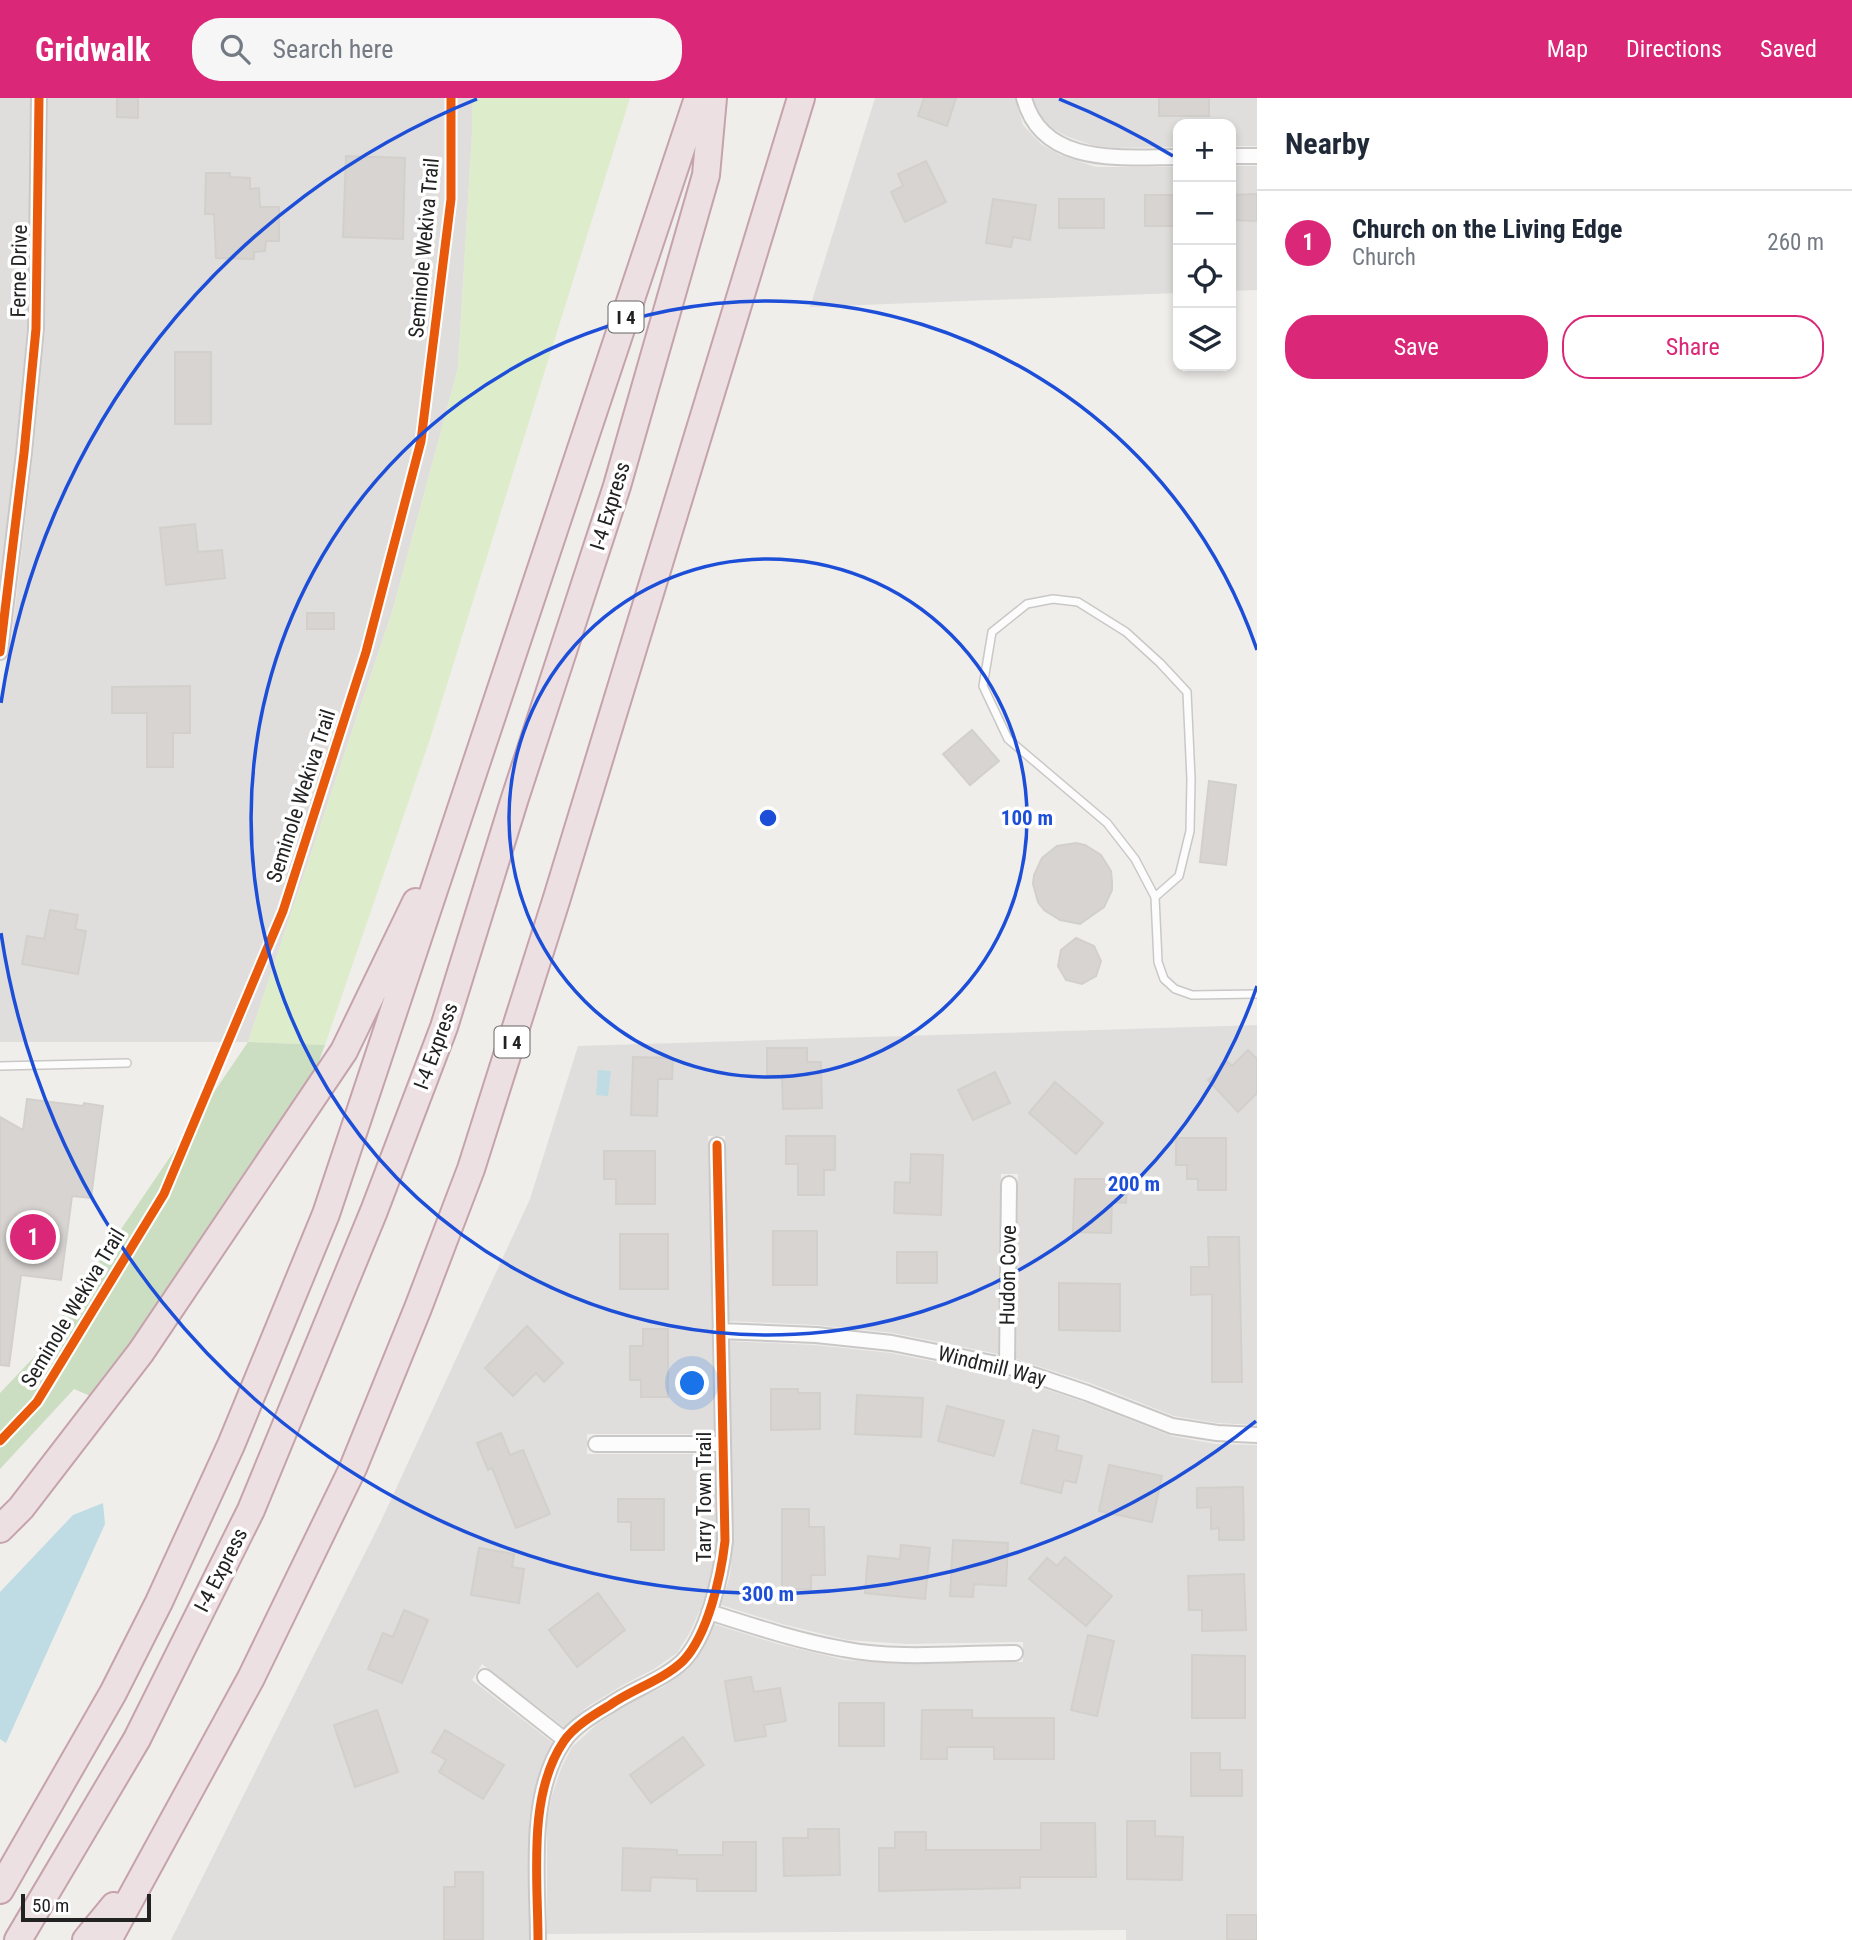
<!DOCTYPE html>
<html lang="en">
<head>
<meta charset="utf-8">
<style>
  :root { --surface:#fff; --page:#f6f6f7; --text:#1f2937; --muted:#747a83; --line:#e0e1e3; --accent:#db2777 }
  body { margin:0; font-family:"Roboto Condensed",sans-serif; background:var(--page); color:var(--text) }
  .controls { position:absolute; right:21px; top:21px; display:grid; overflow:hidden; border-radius:14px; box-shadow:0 4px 10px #0003 }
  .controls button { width:63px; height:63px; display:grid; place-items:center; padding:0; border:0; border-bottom:2px solid var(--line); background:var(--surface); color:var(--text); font:35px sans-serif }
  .scale { position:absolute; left:21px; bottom:18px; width:130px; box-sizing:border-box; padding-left:7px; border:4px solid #222; border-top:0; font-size:19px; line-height:24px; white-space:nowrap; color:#222; -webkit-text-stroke:5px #fff; paint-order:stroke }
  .you { position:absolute; left:693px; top:1286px; width:24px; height:24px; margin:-18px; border:5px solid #fff; border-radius:50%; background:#1a73e8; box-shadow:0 0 0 10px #1a73e833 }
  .badge { display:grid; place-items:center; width:46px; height:46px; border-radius:50%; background:var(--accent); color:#fff; font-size:23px; font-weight:700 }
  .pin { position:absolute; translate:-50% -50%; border:4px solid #fff; box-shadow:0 2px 7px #0006 }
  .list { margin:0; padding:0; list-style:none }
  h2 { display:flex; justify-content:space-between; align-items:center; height:91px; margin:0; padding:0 28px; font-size:30px }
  h2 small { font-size:23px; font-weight:400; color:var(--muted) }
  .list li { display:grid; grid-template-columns:46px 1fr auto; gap:21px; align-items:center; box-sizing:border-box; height:105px; padding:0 28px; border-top:2px solid var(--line) }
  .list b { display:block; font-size:26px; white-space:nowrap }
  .list p { margin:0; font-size:23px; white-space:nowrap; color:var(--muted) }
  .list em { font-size:23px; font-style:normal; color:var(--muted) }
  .actions { display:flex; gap:14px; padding:21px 28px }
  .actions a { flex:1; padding:16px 0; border:2px solid var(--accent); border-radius:28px; text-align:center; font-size:24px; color:var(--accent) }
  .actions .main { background:var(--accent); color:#fff }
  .icon { flex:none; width:38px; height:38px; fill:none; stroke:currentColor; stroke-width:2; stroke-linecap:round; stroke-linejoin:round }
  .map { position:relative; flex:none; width:1257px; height:1842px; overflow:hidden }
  header { display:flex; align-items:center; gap:42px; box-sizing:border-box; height:98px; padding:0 35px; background:var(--accent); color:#fff }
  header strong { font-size:33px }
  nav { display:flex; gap:38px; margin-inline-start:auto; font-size:24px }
  .search { width:490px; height:63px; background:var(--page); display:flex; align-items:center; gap:18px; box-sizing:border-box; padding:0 24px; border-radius:28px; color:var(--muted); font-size:26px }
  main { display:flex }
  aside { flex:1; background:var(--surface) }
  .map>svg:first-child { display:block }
  .residential { fill:#dfdedc }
  .grass { fill:#ddeccb }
  .forest { fill:#cbdec1 }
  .water { fill:#bfdbe3 }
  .building { fill:#d7d4d2; stroke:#d3d0cc; stroke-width:2 }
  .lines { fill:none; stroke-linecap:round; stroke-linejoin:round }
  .lane-casing { stroke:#c9c8c7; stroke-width:10 }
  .street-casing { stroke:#c9c8c7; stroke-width:18 }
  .highway-casing { stroke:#c5a2ac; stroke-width:30 }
  .lane { stroke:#fdfcfc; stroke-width:7 }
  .street { stroke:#fdfcfc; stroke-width:14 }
  .highway { stroke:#ece0e2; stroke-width:26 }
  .cycleway-casing { stroke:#fff; stroke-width:13 }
  .cycleway { stroke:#e8590c; stroke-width:9 }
  .ring { fill:none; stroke:#1d4ed8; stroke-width:3.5 }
  .labels { text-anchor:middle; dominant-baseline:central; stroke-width:7; stroke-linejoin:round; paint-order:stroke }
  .shield { fill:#fff; stroke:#646464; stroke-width:2 }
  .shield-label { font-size:19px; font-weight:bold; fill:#222 }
  .street-label { font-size:21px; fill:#222; stroke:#fff }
  .centre { fill:#1d4ed8; stroke:#fff; stroke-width:3.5 }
  .ring-label { font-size:21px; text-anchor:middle; font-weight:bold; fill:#1d4ed8; stroke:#fff; stroke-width:7; stroke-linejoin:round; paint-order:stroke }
</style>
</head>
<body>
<header>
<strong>Gridwalk</strong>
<div class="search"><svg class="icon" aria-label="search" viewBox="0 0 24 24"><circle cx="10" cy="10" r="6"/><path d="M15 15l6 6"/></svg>Search here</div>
<nav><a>Map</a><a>Directions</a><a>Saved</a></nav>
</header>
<main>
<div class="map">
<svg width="1257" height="1842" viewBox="0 0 1257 1842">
  <rect width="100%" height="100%" fill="#f0eeeb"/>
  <path class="residential" d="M0 0H31L27 230 16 353 0 485Z
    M48 0H472V36L458 270 393 511 248 944H0V604L11 545 33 356 45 232Z
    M875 0H1015L1023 27 1041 46 1060 57 1096 69H1178V195L810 209Z
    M1033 0H1257V48H1231V26H1178V49L1100 50 1066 38 1052 30 1037 14Z
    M1231 68H1257V192L1231 193Z
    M1257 927V1327L1217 1325 1174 1318 1090 1285 1016 1261 1018 1076H1001L998 1256 893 1235 816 1227 728 1223 725 1038H708L714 1336H587V1356H714L716 1442 713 1474 701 1510 689 1536 677 1555 654 1571 623 1587 587 1609 564 1629 482 1566 472 1582 553 1645 535 1691 529 1721 530 1842H171L381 1423 530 1101 578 948Z
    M729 1243 815 1247 891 1255 1006 1278 1084 1304 1171 1338 1216 1346 1257 1347V1842H1126V1832L547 1836V1722L552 1697 562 1668 572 1649 597 1626 631 1604 663 1589 688 1571 704 1547 714 1526 778 1546 845 1562 906 1566 1023 1564V1544L906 1546 847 1542 782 1526 721 1507 730 1477 733 1443Z"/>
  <path class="grass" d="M472 0H630L430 641 325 947 248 944 393 511 458 270 472 36Z"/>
  <path class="forest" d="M248 944 325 947 311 985 95 1300 74 1291 0 1371V1295L35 1258Z"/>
  <path class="water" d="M598 972 611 973 608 998 596 997Z
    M103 1405 105 1426 6 1645 0 1641V1494L73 1417Z"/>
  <path class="building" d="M117 0H138V20L117 19Z
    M924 0H956L947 28 918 18Z
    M1159 0H1209V18H1159Z
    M346 58 405 60 403 141 343 139Z
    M926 63 946 104 905 124 891 94 903 88 898 76Z
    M206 75H230V79L250 80V91L259 90 260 109H279V143H266L265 153 254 154V161L216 160 214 116H205Z
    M1257 96V123L1231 122V97Z
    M1145 97H1178V128H1145Z
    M993 101 1036 107 1030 142 1013 139 1011 149 986 145Z
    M1059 101H1104V130H1059Z
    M175 254H211V326H175Z
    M195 426 198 454 222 452 225 480 166 487 160 430Z
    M307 515H334V531H307Z
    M190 588V635H173V669H147V615H112V589Z
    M972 632 999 663 970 687 943 656Z
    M1209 683 1236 687 1226 767 1200 764Z
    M1076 745 1085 747 1101 757 1111 773 1112 783V792L1104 809 1080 826 1060 822 1044 812 1038 804 1033 786 1034 777 1042 760 1057 748Z
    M50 812 78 817 75 831 86 833 78 876 22 866 27 838 44 841Z
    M1076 840 1094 848 1101 863 1096 878 1082 886 1066 882 1058 868 1061 852Z
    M767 950H807V964H821L822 1010 783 1011 782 977H767Z
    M1248 952 1257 961V995L1238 1014 1208 982 1228 964 1232 968Z
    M633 959 673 960 672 981H658L657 1018 631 1017Z
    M995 974 1010 1005 973 1022 958 992Z
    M1055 984 1103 1025 1076 1056 1029 1015Z
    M27 1001 83 1008 84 1005 103 1008 91 1100 72 1098 61 1182 21 1177 9 1268 0 1267V1019L23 1032Z
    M786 1038H835V1072H824V1097H798V1066H786Z
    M1176 1040H1226V1092H1198V1081H1187V1067H1176Z
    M604 1053H655V1106H616V1081H604Z
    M911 1056 943 1057 941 1117 894 1115 895 1084 910 1085Z
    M1075 1081H1112V1089H1127L1126 1105 1112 1104 1111 1135 1073 1134Z
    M773 1133H817V1187H773Z
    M620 1136H668V1191H620Z
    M1208 1139H1239L1242 1284H1212V1196L1191 1197V1169H1209Z
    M897 1154H937V1185H897Z
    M1059 1185 1120 1186V1233L1059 1232Z
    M527 1228 563 1265 544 1284 536 1275 513 1298 485 1270Z
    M643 1231H668V1299H641V1282H630V1248H643Z
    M771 1291H798V1295H820V1331L771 1332Z
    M857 1297 923 1300 921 1339 855 1336Z
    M947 1308 1004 1323 994 1358 938 1343Z
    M1033 1332 1059 1338 1056 1352 1082 1358 1076 1385 1064 1382 1061 1395 1021 1385Z
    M501 1335 510 1357 523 1352 550 1416 516 1430 492 1370 488 1372 477 1345Z
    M1109 1367 1162 1378 1152 1424 1099 1413Z
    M1243 1389 1244 1442H1219V1430L1211 1431V1409L1197 1410V1390Z
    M618 1401H664V1452H631V1424H618Z
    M782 1411H809V1429H824L825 1477H811V1491L782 1492Z
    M953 1442 1008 1445 1006 1488 974 1486 973 1499 950 1498Z
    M901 1447 930 1450 925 1501 865 1495 868 1458 900 1461Z
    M479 1450 514 1456 512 1469 524 1471 519 1505 471 1497Z
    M1065 1459 1112 1498 1086 1528 1029 1481 1047 1460 1057 1468Z
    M1244 1476 1246 1532 1202 1533V1512H1189L1188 1478Z
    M598 1495 625 1532 577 1569 549 1532Z
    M404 1512 428 1522 402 1585 368 1571 383 1535 393 1539Z
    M1088 1537 1114 1543 1097 1618 1071 1612Z
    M1192 1557 1245 1558V1620H1192Z
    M751 1579 754 1594 780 1590 786 1623 764 1627 766 1638 735 1643 725 1583Z
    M839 1605H884V1648H839Z
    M377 1612 398 1674 355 1689 334 1627Z
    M922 1612H972V1620H1054V1661H994V1649H947V1661H921Z
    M445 1632 504 1667 483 1701 439 1674 446 1662 432 1654Z
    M683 1639 704 1667 651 1705 630 1677Z
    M1191 1655H1220V1672H1242V1698H1191Z
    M1127 1723H1155V1738L1183 1739 1182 1782 1127 1781Z
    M1041 1725H1095L1096 1779H1020V1790L879 1793V1750H895V1734H926V1752H1041Z
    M808 1731H839L840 1777 784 1778 783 1740H808Z
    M723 1744H756V1793H697V1781L651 1779 650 1793 622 1792 623 1750 677 1752V1757H723Z
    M455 1774H483V1842H444V1789H455Z
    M1227 1817H1257V1842H1227Z"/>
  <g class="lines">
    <defs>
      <path id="lane" d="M1155 799 1179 778 1190 733 1191 681 1187 594 1160 565 1126 534 1078 504 1053 501 1027 506 992 534 983 588 1008 641 1107 725 1135 761 1155 799 1158 864 1164 881 1175 891 1192 897 1257 896
        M0 968 127 965"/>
      <path id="street" d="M1024 0C1042 69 1122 59 1178 59
        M1231 58H1257
        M0 554 24 355 36 231 39 0
        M720 1233 816 1237 892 1245 1007 1268 1087 1295 1172 1328 1217 1335 1257 1337
        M1007 1268 1009 1086
        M596 1346H723
        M709 1514C753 1528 798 1543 843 1551 897 1562 960 1555 1015 1555
        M485 1579 565 1642
        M538 1842C538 1780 527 1697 564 1643 574 1628 595 1616 610 1607 633 1591 663 1582 683 1563 708 1537 721 1478 725 1443L717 1047"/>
      <path id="highway" d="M0 1431 21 1410 141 1254 344 953 416 804
        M0 1792 113 1595 159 1504 231 1347 326 1116 698 0
        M18 1842 137 1641 251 1412 374 1113 444 929 515 700 617 388 706 77 713 0
        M86 1842 114 1808
        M108 1842 251 1580 353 1370 418 1210 471 1071 556 803 801 0"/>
    </defs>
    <use href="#lane" class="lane-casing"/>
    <use href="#street" class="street-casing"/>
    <use href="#highway" class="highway-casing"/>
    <use href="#lane" class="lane"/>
    <use href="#street" class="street"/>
    <use href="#highway" class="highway"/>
    <defs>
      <path id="cycleway" d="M0 554 24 355 36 231 39 0
        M0 1343 37 1304 164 1096 283 813 366 554 421 343 451 101V0
        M538 1842C538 1780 527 1697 564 1643 574 1628 595 1616 610 1607 633 1591 663 1582 683 1563 708 1537 721 1478 725 1443L717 1047"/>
    </defs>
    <use href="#cycleway" class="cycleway-casing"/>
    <use href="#cycleway" class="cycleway"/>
  </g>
  <g class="ring">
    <circle cx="768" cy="720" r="259"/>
    <path d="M1257 888A517 517 0 1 1 1257 552"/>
    <path d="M1256 1323A776 776 0 0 1 1 835M1 605A776 776 0 0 1 477 1M1059 1A776 776 0 0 1 1173 58"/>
  </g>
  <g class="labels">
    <g class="shield">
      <rect x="608.5" y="203.5" width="35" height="31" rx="5"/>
      <rect x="494.5" y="928.5" width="35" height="31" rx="5"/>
    </g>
    <g class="shield-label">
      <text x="626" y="219">I 4</text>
      <text x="512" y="944">I 4</text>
    </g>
    <g class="street-label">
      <text transform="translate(424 150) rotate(-85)">Seminole Wekiva Trail</text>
      <text transform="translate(19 173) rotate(-89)">Ferne Drive</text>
      <text transform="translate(610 408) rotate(-73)">I-4 Express</text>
      <text transform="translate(301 698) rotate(-72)">Seminole Wekiva Trail</text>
      <text transform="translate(436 948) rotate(-70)">I-4 Express</text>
      <text transform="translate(1008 1177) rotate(-89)">Hudon Cove</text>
      <text transform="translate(73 1210) rotate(-59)">Seminole Wekiva Trail</text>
      <text transform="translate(992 1268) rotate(14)">Windmill Way</text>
      <text transform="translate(704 1399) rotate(-90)">Tarry Town Trail</text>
      <text transform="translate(221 1472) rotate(-63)">I-4 Express</text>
    </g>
  </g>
  <circle cx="768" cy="720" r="10" class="centre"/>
  <g class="ring-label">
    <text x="1027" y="727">100 m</text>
    <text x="1134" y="1093">200 m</text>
    <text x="768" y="1503">300 m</text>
  </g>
</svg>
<div class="controls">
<button>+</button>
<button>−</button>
<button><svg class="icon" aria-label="locate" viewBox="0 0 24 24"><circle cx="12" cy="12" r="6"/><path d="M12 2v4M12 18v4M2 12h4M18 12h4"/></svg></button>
<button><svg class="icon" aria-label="layers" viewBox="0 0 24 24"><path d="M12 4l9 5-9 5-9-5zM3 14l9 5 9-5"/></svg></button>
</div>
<div class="scale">50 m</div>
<div class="you"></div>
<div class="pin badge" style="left:33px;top:1139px">1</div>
</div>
<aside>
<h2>Nearby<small></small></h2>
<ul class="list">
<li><span class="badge">1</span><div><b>Church on the Living Edge</b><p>Church</p></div><em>260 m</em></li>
</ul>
<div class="actions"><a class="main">Save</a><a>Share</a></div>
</aside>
</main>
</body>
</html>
